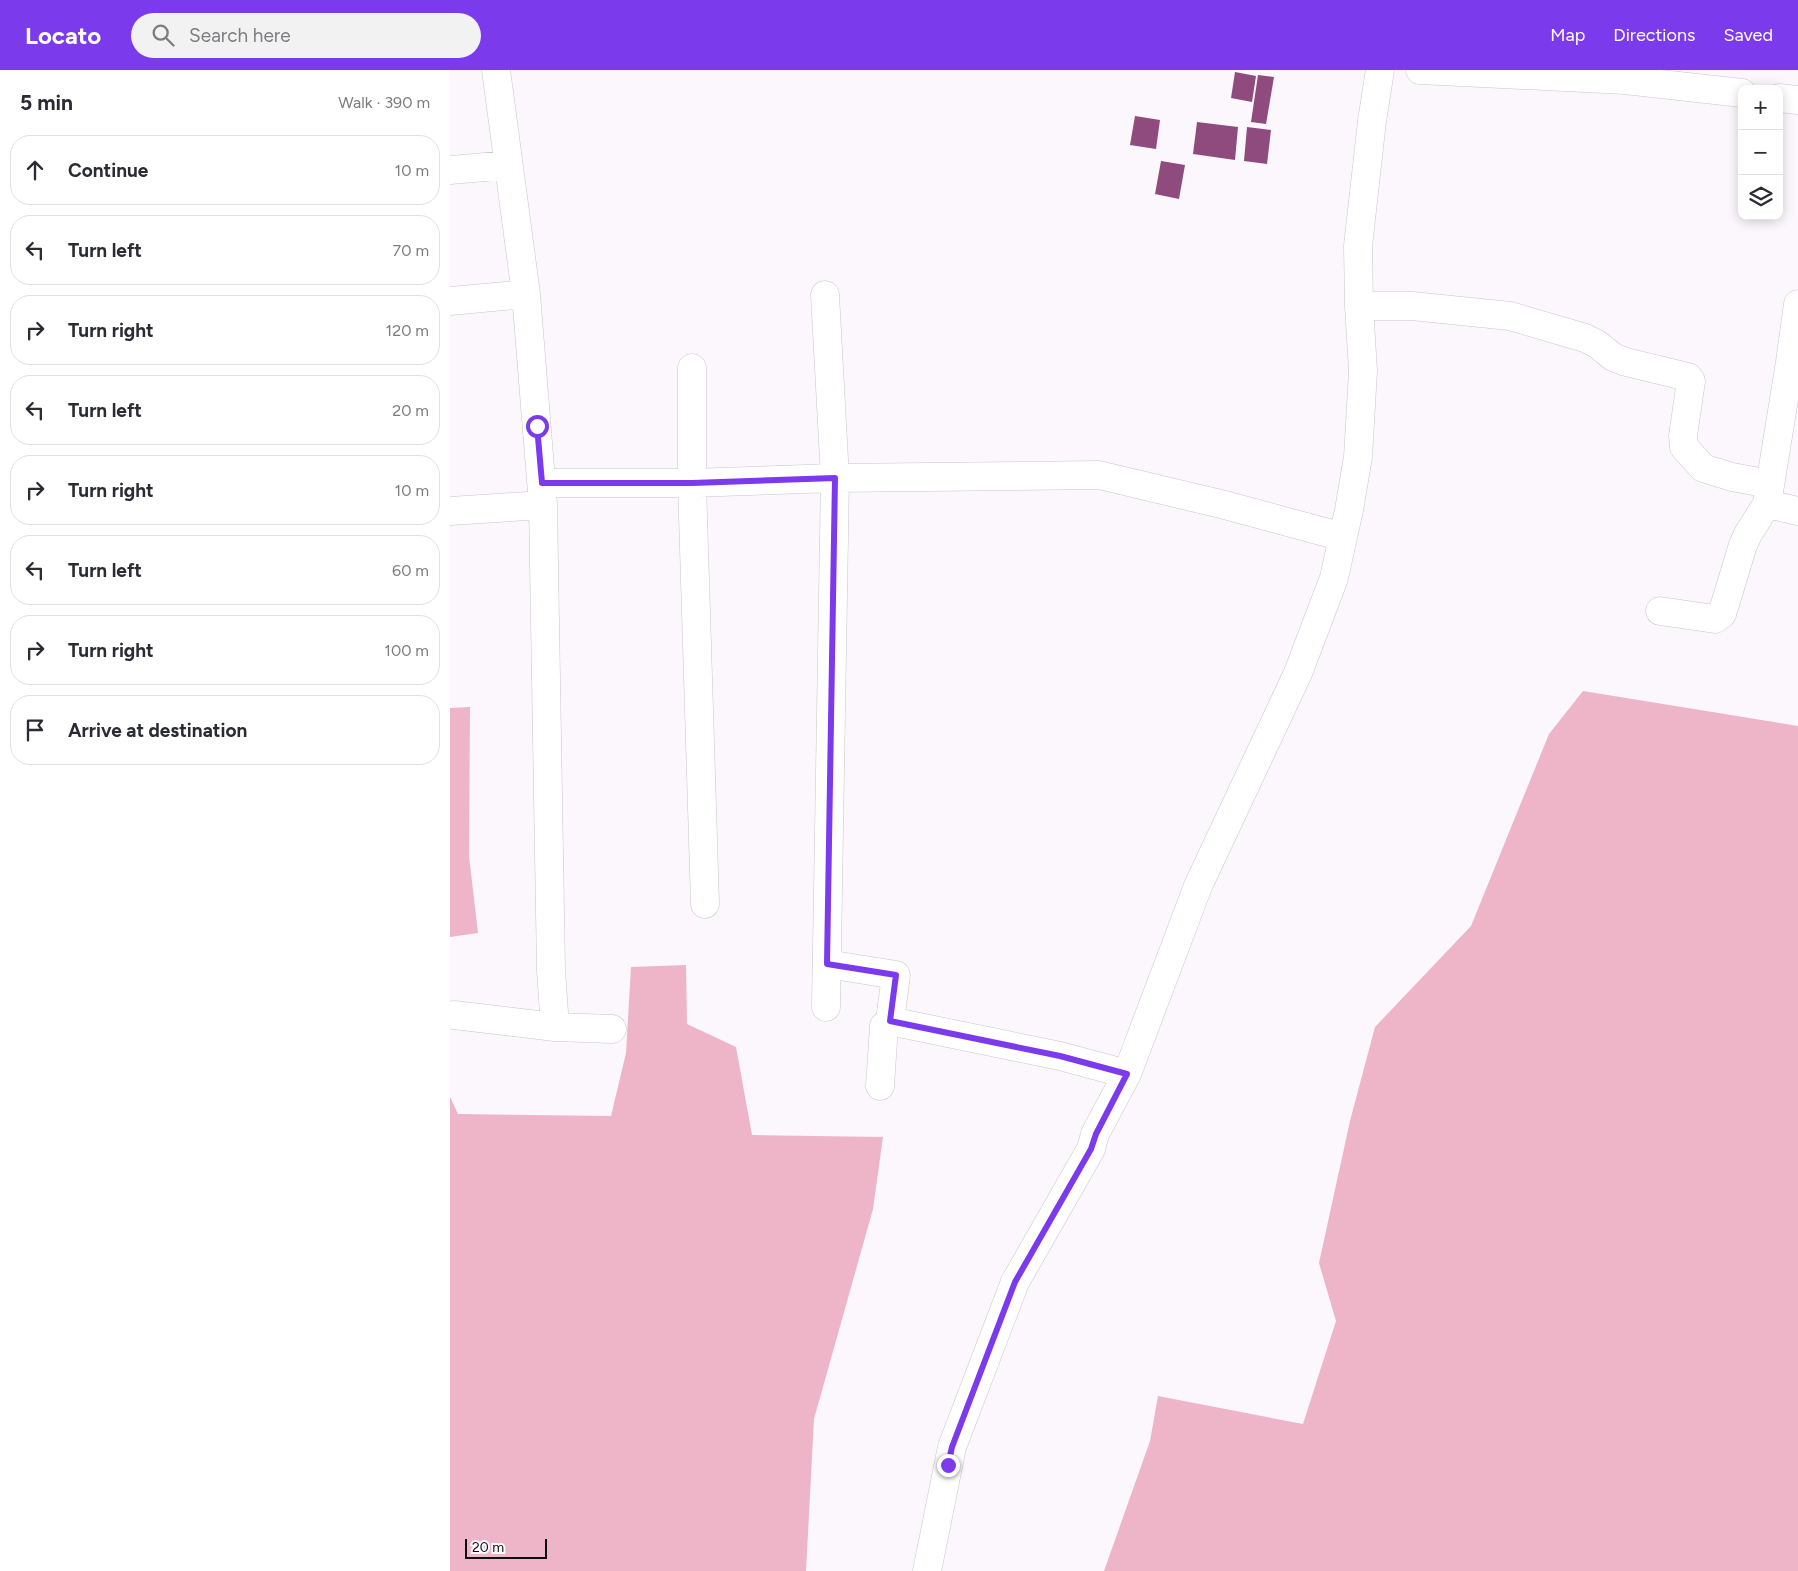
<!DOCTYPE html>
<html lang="en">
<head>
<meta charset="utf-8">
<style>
  :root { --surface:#fff; --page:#f2f2f3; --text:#2b2b33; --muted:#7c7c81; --line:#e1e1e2; --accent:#7c3aed }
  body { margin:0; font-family:Figtree,sans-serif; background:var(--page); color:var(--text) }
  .controls { position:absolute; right:15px; top:15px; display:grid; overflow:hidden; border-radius:10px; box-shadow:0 2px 12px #0003 }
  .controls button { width:45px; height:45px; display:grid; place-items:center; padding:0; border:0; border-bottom:1px solid var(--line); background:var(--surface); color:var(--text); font:25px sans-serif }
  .scale { position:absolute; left:15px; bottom:12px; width:82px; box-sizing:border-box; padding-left:5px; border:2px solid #0f0e0f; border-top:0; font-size:14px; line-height:18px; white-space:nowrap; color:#0f0e0f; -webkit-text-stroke:4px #fbf7fc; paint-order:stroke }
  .stop { position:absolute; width:15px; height:15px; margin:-11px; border:4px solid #7c3aed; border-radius:50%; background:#fff }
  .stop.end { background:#7c3aed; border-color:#fff; box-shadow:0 1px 5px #0008 }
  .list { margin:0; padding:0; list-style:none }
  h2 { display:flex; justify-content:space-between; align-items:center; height:65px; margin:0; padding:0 20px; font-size:21px }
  h2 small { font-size:16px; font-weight:400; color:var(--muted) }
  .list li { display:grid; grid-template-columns:32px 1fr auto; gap:15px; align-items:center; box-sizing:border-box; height:70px; margin:0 10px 10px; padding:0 10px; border:1px solid var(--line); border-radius:20px }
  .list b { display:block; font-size:19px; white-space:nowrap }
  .list em { font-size:16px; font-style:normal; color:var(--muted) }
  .icon { flex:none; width:28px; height:28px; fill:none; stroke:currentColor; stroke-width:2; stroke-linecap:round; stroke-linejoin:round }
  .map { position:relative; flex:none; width:1348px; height:1501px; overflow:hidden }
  header { display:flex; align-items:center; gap:30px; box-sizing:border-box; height:70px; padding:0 25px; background:var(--accent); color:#fff }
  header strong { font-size:24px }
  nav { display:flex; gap:28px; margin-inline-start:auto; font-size:18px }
  .search { width:350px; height:45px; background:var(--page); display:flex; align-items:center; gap:12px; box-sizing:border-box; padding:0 18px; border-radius:28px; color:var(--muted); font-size:19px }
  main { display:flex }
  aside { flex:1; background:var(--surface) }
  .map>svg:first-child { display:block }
  .green { fill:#eeb4c7 }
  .building { fill:#904b7e }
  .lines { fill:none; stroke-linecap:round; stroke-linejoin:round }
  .minor-casing { stroke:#c9c6ca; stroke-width:29 }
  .minor { stroke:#fff; stroke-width:28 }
  .route { stroke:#7c3aed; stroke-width:6 }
</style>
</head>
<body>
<header>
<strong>Locato</strong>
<div class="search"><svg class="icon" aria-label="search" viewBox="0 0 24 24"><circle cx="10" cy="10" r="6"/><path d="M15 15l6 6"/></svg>Search here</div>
<nav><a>Map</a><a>Directions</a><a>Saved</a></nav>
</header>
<main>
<aside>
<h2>5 min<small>Walk · 390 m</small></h2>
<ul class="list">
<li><svg class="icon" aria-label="ahead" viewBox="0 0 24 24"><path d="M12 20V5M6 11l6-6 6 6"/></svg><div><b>Continue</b></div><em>10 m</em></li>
<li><svg class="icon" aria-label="left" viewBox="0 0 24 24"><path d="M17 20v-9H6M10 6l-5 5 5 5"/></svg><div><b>Turn left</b></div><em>70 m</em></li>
<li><svg class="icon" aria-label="right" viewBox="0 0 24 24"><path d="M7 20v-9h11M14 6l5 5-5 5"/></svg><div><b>Turn right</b></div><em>120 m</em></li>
<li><svg class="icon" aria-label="left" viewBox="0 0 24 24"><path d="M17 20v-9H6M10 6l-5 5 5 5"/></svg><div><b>Turn left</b></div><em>20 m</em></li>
<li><svg class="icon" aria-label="right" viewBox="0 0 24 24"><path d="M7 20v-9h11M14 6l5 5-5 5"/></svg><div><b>Turn right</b></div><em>10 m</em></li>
<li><svg class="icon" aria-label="left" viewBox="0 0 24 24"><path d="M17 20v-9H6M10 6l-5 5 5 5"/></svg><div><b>Turn left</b></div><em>60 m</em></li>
<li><svg class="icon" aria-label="right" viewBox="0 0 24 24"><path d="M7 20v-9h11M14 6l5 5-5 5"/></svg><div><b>Turn right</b></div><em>100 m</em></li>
<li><svg class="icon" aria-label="arrive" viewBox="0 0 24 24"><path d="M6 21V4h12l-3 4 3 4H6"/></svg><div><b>Arrive at destination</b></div></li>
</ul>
</aside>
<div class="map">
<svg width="1348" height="1501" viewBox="0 0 1348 1501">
  <rect width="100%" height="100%" fill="#fbf7fc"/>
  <path class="green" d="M1133 621 1348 656V1501H654L700 1371 708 1326 853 1354 886 1251 869 1193 900 1051 925 957 1021 856 1099 664Z
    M20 637 19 786 28 863 0 867V638Z
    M236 895 237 954 286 977 302 1065 433 1067 423 1139 364 1349 356 1501H0V1027L8 1044 161 1046 176 983 181 897Z"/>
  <path class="building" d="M785 2 806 6 802 32 781 28Z
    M808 5 824 7 816 54 801 52Z
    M685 46 710 50 706 79 680 75Z
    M747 52 788 57 785 90 743 84Z
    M797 57 821 60 817 94 794 91Z
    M711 91 735 95 729 129 705 124Z"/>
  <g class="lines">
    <defs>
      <path id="minor" d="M46 0 76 224 93 435 101 900 105 957
        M970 0 1175 10 1292 23
        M1329 28 1348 30
        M0 100 58 95
        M375 225 385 408 376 937
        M0 231 76 224
        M909 236H962L1060 246 1135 268 1147 274 1163 287 1176 292 1238 307 1241 311 1233 366 1234 377 1253 398 1282 407 1320 414
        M242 298V413L255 834
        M92 413H242L385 408 649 405 771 434 893 467
        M1317 434 1348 441
        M0 441 93 435
        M1210 541 1265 549 1272 544 1293 475 1298 464 1317 434 1340 292 1348 234
        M377 894 446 905 440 951
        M4 945 105 957 162 959
        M430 1016 434 956 440 951 610 986 677 1004
        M477 1501 502 1377 565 1212 641 1079 645 1064 677 1004 748 816 848 603 884 508 899 440 908 387 913 301 909 236 908 176 922 51 930 0"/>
    </defs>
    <use href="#minor" class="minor-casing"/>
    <use href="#minor" class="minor"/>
  </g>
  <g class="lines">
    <path class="route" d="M87 356 92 413H242L385 408 377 894 446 905 440 951 610 986 677 1004 646 1064 641 1079 565 1212 502 1377 498 1395"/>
  </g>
</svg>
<div class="controls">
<button>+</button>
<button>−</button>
<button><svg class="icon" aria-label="layers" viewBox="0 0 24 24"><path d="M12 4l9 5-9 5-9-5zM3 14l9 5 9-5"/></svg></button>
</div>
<div class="scale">20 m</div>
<div class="stop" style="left:87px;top:356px"></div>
<div class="stop end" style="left:498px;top:1395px"></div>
</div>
</main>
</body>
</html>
